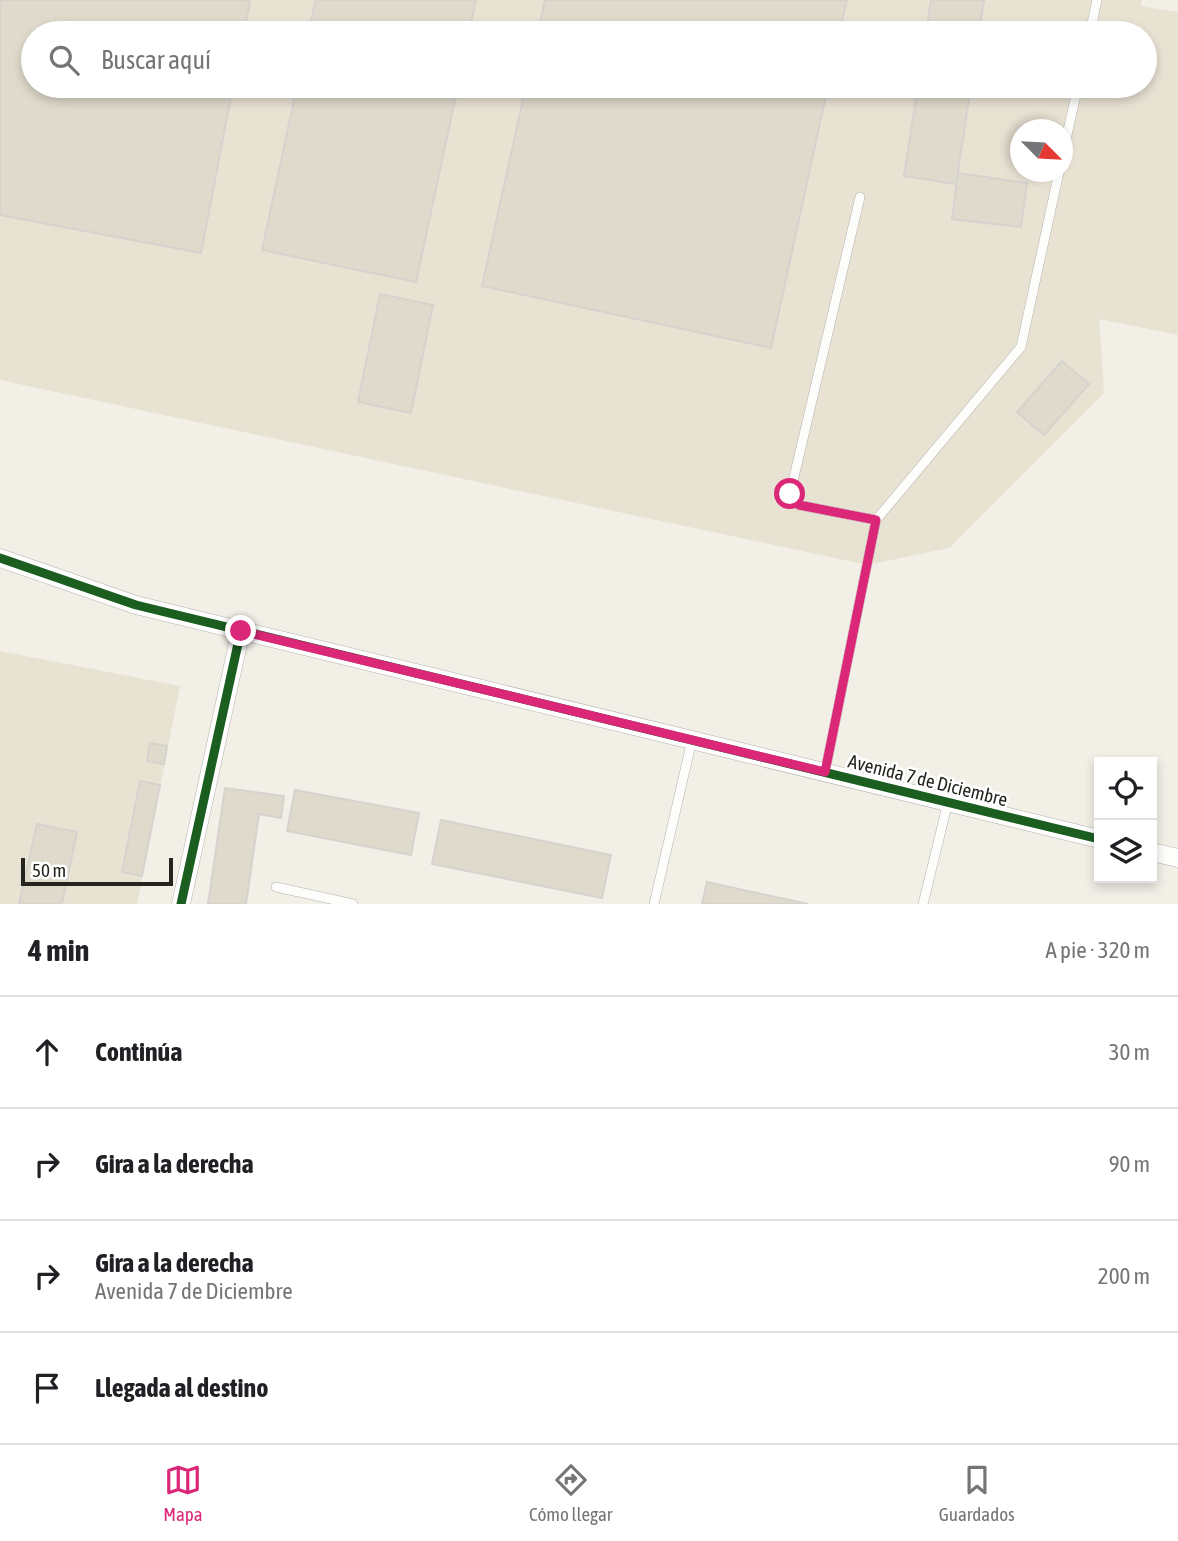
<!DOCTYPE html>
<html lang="es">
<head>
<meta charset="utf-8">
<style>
  :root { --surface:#fff; --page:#f6f6f6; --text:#202124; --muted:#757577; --line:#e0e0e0; --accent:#db2777 }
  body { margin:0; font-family:"Asap Condensed",sans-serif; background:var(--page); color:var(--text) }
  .controls { position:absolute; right:21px; bottom:21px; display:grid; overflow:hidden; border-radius:0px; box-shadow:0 4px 10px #0003 }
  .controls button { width:63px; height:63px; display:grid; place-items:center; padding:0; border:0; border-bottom:2px solid var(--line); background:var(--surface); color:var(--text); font:35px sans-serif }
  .compass { position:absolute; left:1010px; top:119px; width:63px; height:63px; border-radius:50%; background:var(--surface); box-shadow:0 4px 10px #0003; rotate:114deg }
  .scale { position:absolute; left:21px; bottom:18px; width:152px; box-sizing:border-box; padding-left:7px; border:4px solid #26241f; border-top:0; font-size:19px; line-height:24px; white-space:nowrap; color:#26241f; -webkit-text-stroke:5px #fff; paint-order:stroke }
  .stop { position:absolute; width:21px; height:21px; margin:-16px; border:5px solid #db2777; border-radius:50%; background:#fff }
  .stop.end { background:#db2777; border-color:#fff; box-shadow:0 2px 7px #0008 }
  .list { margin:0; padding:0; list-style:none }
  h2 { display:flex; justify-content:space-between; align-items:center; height:91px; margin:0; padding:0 28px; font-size:30px }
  h2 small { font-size:23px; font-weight:400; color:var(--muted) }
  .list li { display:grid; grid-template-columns:46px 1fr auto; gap:21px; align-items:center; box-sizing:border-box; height:112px; padding:0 28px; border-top:2px solid var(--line) }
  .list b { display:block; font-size:26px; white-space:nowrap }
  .list p { margin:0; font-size:23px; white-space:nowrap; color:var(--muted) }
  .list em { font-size:23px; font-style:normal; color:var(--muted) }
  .icon { flex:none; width:38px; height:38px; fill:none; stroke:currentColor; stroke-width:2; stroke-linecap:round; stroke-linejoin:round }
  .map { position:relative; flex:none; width:1178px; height:904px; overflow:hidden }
  .search { position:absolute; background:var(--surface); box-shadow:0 4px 10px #0003; left:21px; right:21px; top:21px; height:77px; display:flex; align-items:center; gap:18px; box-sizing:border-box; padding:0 24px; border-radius:38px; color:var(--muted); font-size:26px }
  .sheet { height:539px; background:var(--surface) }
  nav { display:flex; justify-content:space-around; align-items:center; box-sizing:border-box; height:98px; border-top:2px solid var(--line); background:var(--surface); font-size:19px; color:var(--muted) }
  nav a { display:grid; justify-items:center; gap:4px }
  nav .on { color:var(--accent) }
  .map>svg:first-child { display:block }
  .built { fill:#e8e2d3; fill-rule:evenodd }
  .building { fill:#e0dacc; stroke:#d5d3cd; stroke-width:2 }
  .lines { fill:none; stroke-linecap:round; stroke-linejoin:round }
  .service-casing { stroke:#b5b2ad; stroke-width:10 }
  .minor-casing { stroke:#b5b2ad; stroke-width:19 }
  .service { stroke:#fdfdfb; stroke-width:9 }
  .minor { stroke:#fdfdfb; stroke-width:18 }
  .cycleway-casing { stroke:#fff; stroke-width:13 }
  .cycleway { stroke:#1b5e20; stroke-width:9 }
  .route { stroke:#db2777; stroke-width:9 }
  .labels { text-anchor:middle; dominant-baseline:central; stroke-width:5; stroke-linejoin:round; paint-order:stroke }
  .street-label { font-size:19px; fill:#26241f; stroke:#fff }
</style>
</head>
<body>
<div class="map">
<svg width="1178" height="904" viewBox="0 0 1178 904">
  <rect width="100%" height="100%" fill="#f2efe7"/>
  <path class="built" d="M0 0H1142L1141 6 1178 12V335L1099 319 1104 393 949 548 867 565 0 380ZM33 33H1145V86H33ZM1020 130H1062V172H1020Z
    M0 651 180 686 137 904H0Z"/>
  <path class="building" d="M0 0H250L244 33H33V86H233L201 253 0 215Z
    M316 0H476L469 33H308Z
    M545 0H847L839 33H538Z
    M931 0H984L979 33H926Z
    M297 86H458L416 282 262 250Z
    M526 86H828L771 348 482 286Z
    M918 86H971L956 184 904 176Z
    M958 173 1027 183 1021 227 952 219Z
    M380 294 433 305 411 413 358 402Z
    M1062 361 1089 384 1044 435 1017 412Z
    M150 743 167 746 164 764 147 761Z
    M140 781 160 785 142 876 122 872Z
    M225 788 284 796 281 818 259 814 246 904H208Z
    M295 790 419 813 411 855 287 831Z
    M441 820 611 855 602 898 432 864Z
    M37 824 77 832 62 904H19Z
    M707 882 808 904H702Z"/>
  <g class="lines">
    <defs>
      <path id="service" d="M1090 33 1097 0
        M1062 157 1078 86
        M860 197 790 494 799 505 876 520
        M825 772 876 520 1021 347 1059 172
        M276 887 353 904
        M654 904 692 740
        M923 904 948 802"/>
      <path id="minor" d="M0 558 136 605 1099 839
        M1152 852 1178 858
        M181 904 241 630"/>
    </defs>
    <use href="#service" class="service-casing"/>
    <use href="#minor" class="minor-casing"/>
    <use href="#service" class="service"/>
    <use href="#minor" class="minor"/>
    <defs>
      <path id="cycleway" d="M0 558 136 605 1099 839
        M181 904 241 630"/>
    </defs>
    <use href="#cycleway" class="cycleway-casing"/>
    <use href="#cycleway" class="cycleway"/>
  </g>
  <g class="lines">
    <path class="route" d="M241 631 825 772 876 520 799 505 790 494"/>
  </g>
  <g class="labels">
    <g class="street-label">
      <text transform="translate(928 780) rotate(14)">Avenida 7 de Diciembre</text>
    </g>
  </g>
</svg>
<div class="controls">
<button><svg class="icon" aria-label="locate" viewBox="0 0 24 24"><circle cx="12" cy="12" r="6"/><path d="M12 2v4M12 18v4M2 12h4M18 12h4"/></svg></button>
<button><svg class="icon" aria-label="layers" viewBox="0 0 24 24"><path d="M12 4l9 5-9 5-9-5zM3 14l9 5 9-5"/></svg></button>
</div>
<svg class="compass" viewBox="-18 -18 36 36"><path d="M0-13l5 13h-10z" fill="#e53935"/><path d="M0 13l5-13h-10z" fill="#757577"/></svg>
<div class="scale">50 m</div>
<div class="stop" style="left:790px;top:494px"></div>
<div class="stop end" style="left:241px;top:631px"></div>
<div class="search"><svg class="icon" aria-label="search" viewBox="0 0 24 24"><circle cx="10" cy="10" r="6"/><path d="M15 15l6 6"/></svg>Buscar aquí</div>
</div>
<section class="sheet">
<h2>4 min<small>A pie · 320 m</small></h2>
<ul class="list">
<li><svg class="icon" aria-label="ahead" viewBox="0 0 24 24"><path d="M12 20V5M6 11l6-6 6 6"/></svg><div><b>Continúa</b></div><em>30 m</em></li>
<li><svg class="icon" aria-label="right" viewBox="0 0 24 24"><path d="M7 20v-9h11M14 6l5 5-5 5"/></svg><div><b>Gira a la derecha</b></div><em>90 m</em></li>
<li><svg class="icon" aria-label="right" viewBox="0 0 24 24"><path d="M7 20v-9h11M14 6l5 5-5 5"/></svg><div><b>Gira a la derecha</b><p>Avenida 7 de Diciembre</p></div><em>200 m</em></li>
<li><svg class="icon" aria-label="arrive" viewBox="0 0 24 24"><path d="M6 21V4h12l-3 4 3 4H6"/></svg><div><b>Llegada al destino</b></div></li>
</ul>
</section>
<nav>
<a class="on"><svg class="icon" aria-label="map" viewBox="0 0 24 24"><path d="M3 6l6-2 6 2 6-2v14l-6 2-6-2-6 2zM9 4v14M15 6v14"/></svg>Mapa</a>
<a><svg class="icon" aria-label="directions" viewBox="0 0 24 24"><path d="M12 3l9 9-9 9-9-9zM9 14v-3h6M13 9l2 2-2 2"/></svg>Cómo llegar</a>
<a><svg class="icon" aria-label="saved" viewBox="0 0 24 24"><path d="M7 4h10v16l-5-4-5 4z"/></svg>Guardados</a>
</nav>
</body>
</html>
